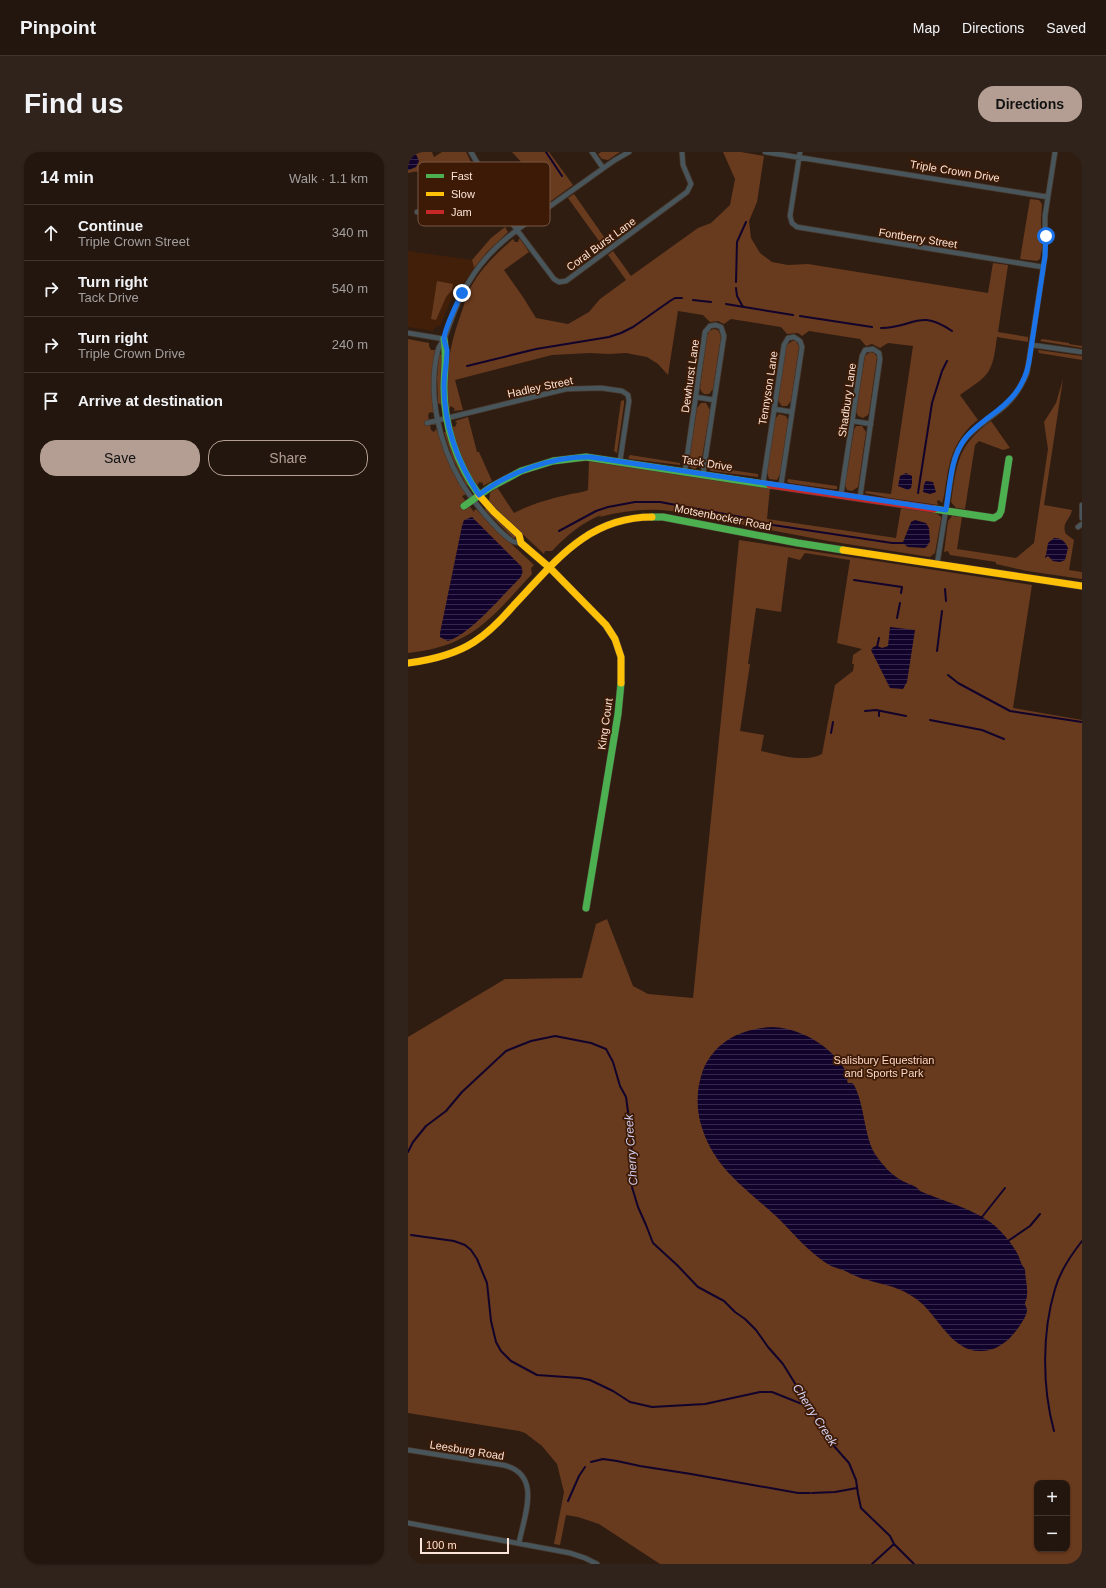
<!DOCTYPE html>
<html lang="en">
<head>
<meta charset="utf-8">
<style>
  :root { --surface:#23160e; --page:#2f231c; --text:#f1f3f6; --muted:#a39f9e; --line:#40352e; --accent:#b49e93 }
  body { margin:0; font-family:Helvetica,sans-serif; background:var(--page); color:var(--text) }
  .controls { position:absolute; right:12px; bottom:12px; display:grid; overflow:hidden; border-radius:8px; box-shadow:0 1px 3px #0004 }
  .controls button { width:36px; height:36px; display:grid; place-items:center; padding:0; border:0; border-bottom:1px solid var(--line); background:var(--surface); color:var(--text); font:20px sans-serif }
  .scale { position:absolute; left:12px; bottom:10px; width:89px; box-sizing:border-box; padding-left:4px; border:2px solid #fce4d8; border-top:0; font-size:11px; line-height:14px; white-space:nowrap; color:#fce4d8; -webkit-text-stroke:3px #3c1a05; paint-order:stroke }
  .stop { position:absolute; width:12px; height:12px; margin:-9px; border:3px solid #1a73e8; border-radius:50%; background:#fff }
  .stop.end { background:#1a73e8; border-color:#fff; box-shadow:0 1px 4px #0008 }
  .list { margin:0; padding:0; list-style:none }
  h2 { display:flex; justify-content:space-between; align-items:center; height:52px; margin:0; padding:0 16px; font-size:17px }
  h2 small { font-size:13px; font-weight:400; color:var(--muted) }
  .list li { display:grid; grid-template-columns:26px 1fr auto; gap:12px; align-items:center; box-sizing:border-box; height:56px; padding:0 16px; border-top:1px solid var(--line) }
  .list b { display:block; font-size:15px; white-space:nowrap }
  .list p { margin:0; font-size:13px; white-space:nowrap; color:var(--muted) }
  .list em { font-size:13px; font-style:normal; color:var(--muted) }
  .actions { display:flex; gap:8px; padding:12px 16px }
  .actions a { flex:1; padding:9px 0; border:1px solid var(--accent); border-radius:16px; text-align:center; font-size:14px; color:var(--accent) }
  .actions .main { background:var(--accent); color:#111 }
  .icon { flex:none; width:22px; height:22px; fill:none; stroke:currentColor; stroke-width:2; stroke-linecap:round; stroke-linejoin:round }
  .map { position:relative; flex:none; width:674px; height:1412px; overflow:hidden; border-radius:16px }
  header { display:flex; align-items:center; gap:24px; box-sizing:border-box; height:56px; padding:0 20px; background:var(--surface); border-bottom:1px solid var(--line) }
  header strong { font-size:19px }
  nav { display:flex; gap:22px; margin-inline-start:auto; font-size:14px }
  .intro { display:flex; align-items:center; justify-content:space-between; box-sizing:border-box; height:96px; padding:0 24px }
  h1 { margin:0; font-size:28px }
  .button { padding:10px 18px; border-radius:16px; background:var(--accent); color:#111; font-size:14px; font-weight:700 }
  main { display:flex; gap:24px; padding:0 24px }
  aside { flex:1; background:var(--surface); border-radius:16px; box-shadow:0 1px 3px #0004 }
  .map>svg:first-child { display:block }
  .built { fill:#421f08 }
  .green { fill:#683a1e; fill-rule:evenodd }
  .water { fill:url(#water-rules) }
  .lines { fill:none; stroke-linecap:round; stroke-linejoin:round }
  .stream { stroke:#12032c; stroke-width:2 }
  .street-casing { stroke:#493a30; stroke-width:6 }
  .fast-casing { stroke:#493a30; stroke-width:8 }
  .slow-casing { stroke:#493a30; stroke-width:8 }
  .jam-casing { stroke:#493a30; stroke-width:8 }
  .street { stroke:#48565b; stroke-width:4.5 }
  .fast { stroke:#4caf50; stroke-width:7 }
  .slow { stroke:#ffc107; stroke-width:7 }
  .jam { stroke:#c62828; stroke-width:7 }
  .route { stroke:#1a73e8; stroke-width:5 }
  .labels { text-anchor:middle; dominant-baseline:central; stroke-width:3.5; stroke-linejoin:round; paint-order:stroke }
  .street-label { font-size:11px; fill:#fce4d8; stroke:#3c1a05 }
  .park-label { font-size:11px; fill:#fad6c3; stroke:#3c1a05 }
  .water-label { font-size:12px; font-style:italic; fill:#d3d0f3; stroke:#3c1a05 }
  .key { fill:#3c1a05; stroke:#765744; stroke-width:1 }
  .key-label { font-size:11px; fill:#fce4d8 }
</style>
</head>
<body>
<header>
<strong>Pinpoint</strong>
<nav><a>Map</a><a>Directions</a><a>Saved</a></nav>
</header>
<div class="intro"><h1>Find us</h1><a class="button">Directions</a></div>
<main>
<aside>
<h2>14 min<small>Walk · 1.1 km</small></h2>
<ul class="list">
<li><svg class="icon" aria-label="ahead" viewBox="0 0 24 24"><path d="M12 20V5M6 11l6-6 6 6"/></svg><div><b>Continue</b><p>Triple Crown Street</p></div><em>340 m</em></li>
<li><svg class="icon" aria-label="right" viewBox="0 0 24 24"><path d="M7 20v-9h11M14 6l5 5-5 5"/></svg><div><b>Turn right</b><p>Tack Drive</p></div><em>540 m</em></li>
<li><svg class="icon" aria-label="right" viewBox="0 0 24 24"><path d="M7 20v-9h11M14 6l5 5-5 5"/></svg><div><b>Turn right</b><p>Triple Crown Drive</p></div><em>240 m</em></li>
<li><svg class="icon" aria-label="arrive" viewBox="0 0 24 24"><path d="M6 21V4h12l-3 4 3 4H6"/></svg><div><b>Arrive at destination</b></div></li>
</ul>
<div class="actions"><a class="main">Save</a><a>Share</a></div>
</aside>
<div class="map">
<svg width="674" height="1412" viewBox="0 0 674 1412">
  <defs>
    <pattern id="water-rules" width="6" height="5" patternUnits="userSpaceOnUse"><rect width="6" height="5" fill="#12032c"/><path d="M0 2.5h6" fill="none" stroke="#35284a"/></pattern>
  </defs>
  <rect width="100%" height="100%" fill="#2f1d12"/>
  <path class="built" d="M0 99 64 108 66 116 42 150 32 175 30 173 26 176 25 179 0 175Z"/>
  <path class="green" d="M0 0H24L26 5 34 0H58L64 12C56 16 48 22 38 23 24 24 16 17 0 21Z
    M104 0H141L165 33 114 70 111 66 140 45 124 22Z
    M193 0H212L200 8 194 7 190 2Z
    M315 0H333L356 4 349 50 341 69 343 86 352 101 364 110 380 113 400 112 580 141 585 111 600 113 590 180 620 185V190L589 185C584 223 582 222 552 243L570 268C550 283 542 303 539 326 537 334 537 343 534 351L531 348 529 349 530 353 482 346 457 341 458 339 483 342 505 194 480 191 472 196 464 192 458 194 452 187 401 179 394 184 390 181 379 182 373 175 323 167 316 172 310 169 302 170 295 163 270 159 260 223 250 212 239 205 218 201 201 202 182 201 144 203 47 228 55 258 45 259 47 257 43 254 41 257 40 256C36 222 42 191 54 159 57 150 59 141 64 133 74 115 89 101 105 87L107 90H110L111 87H112L121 100 96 118 115 145 128 166 160 172 181 160 192 147 218 128 200 103 205 99 223 124 290 76 303 71 322 53 327 27Z
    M166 42 201 92 196 96 160 46Z
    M622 47 631 48 634 52 633 68 634 96 632 107 629 109 612 107Z
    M97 75 100 80 79 100 66 116 64 108 83 86Z
    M29 129 45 132 44 138 38 145 28 168 23 167Z
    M306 177 310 178 313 184 305 237 301 242H296L293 239 292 236 299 183 301 179Z
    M0 187 21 191V194L23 198H27L24 221 26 261 22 260 20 263 23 278 26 280 28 277 29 279 41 312 57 341V343L54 344 66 360 67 357 69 358 81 371 126 413 123 416 124 422C101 446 80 475 48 489 33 496 16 499 0 501Z
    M634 187 661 191V192L674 194V196L632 189Z
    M384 189H388L391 195 383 249 379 254H374L371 250 370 247 378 194Z
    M630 198 674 204V208L631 201Z
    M462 200 466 201 469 205 461 260 460 263 455 266 450 264 448 259 457 204Z
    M33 202 34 203V252L33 253 30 251 29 226 31 204Z
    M655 227 636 353 664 358C662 368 653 371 658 382L666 388 661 418 674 420V427L619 419 588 412V410L542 403 540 399 536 400 540 369 544 364 554 365 549 397 608 406 626 391 640 297 636 270 648 251Z
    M216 248V252L209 301 206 299 213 249Z
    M293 251H298L302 258 293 312 287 317 282 315 281 310 289 256Z
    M371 262 378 264 380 268 372 322 369 328 361 327 359 320 367 267Z
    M60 265 69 300H71L84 329 75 334V331L71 330 70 333C60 325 44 287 44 274L47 275 49 271 47 269Z
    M583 269 602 296 595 298 571 289 567 293 557 357 548 356 543 350C549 311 549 294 583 269Z
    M448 274H454L458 280 450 335 444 339 439 338 437 333 446 278Z
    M36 280H38L61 334 58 333 44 305Z
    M222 303 272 311V313L222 307 220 306Z
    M181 309 362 336 359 367 488 386 493 356 528 361 533 365V367L527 401 522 405 420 389 263 359C239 356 215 359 191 365L193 363C173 371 158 384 144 399H137L136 402 91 360 81 349 82 341 89 335 106 361C123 352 141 347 159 343 166 341 174 341 180 338Z
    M303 315 350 322V325L303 319 301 317Z
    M380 327 429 334V337H425L381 331 379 329Z
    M78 355 108 384 107 386H105L77 358Z
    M331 388 624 433 605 556 674 568V1412H252L191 1372 170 1365 158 1363 152 1393 146 1392 156 1340 149 1312 134 1294 117 1281 111 1279 0 1261V885L97 827 174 826 188 772 199 767 225 834 240 842 285 846ZM397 401 442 408 429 491 454 497 445 503 444 512H446L445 519 427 533 414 602C396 611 372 603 353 599L356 583 332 579 342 512H340L348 456 373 460 380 405 392 408ZM629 1331H659V1397H629Z"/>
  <path class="water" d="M0 0H7L11 9 8 15 1 18H0Z
    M498 321 504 324V331L503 336 500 338 490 334 492 324Z
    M518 329 525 330 528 340 522 342 515 340 516 332Z
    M64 365 113 414C116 421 114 424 109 429 91 447 63 481 40 489L32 485V481L54 374 56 368Z
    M507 368 518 371 521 376 522 391 521 390 520 393 517 396 500 395 497 393 495 390 503 370Z
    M646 386C653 386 657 389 660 396L657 408 652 410 645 409 640 404 637 406V405L638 403 640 391Z
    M482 475 507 478 499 530 495 537 482 536 463 498C466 493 469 493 474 496L480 494Z
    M365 875C396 877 427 896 441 925L439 929 440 931H444L446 933C457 954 456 984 467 1002 474 1012 482 1022 493 1028 499 1032 508 1033 512 1039 539 1051 577 1059 596 1083 601 1089 607 1096 610 1103 613 1109 612 1111 617 1117 617 1128 622 1141 617 1151 617 1153 618 1155 619 1157 620 1165 606 1182 601 1187 593 1194 584 1199 574 1199 545 1201 531 1166 512 1150 508 1146 502 1143 497 1140 486 1134 472 1132 460 1128 453 1127 449 1124 443 1122 437 1118 430 1117 423 1114 402 1102 387 1083 370 1066 337 1035 304 1016 292 969 288 951 289 935 295 918 307 889 334 876 365 875Z"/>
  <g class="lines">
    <path class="stream" d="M138 0 154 24
      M328 130 329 90 338 70
      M328 136 329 144 335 155
      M285 148 303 150
      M318 152 385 163
      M392 164 464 175
      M473 176C506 176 510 156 544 179
      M59 214 128 197 201 185 213 181 225 175 262 149 267 146H274
      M510 341 524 251 534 219 539 209
      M151 379 188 359 200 355 227 350H252L333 365 365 373 484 391H498
      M446 428 494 435 493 441
      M537 437 538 449
      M489 466 492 451
      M469 495 471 486
      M529 499 534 459
      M540 523 550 531 602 559 674 570
      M457 559 468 558 498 564
      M471 564V559
      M522 568 574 578 596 587
      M423 581 425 570
      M0 1000 5 990 18 974 38 959 54 940 98 899 123 889 147 884 183 891 198 897 205 910 212 934 218 945 224 989 223 1009 224 1035 230 1055 238 1073 245 1091 269 1113 290 1135 316 1149 327 1160 337 1167 348 1178 360 1195 375 1212 425 1293 441 1311 448 1328 450 1342 453 1356 482 1384 486 1392 506 1412
      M574 1065 597 1036
      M3 1083 46 1089 57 1093 63 1098 69 1107 79 1131 83 1169 88 1190 93 1199 103 1209 129 1223 172 1226 182 1228 205 1239 222 1250 244 1255 297 1252 352 1240H364L399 1254
      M600 1089 622 1074 632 1062
      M646 1279C634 1235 634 1180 647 1137 652 1119 663 1103 674 1089
      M183 1310 195 1307 209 1309 232 1314 283 1322 390 1341H402
      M404 1341 427 1340 449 1336
      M160 1349 171 1324 177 1315
      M464 1412 486 1392"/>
    <defs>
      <path id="street" d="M63 0 106 74 146 127 151 130 158 129 279 40 283 32 275 13 274 0
        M184 0 195 16
        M357 0 640 45
        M9 60C44 60 55 57 86 39
        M384 71 389 75 635 115
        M384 71 382 64 392 0
        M0 181 36 187
        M624 193 674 200
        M288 245 306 248
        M366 257 384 260
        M445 269 463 272
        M19 271 158 237 193 236 214 239 220 243 221 249 212 309
        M277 319 297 180 302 174 308 173 313 175 316 184 295 322
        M355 331 376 193 380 186 386 185 392 189 394 195 373 333
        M433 343 454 204 457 198 465 197 471 201 472 207 452 345
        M674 353V366
        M670 375 674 372
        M113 391C110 390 107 391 104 389 88 378 63 347 53 330 31 292 19 241 30 198 31 193 35 190 37 185 47 156 58 128 79 105 96 86 117 72 138 57 161 41 184 24 207 8L221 0
        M529 413 545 313C552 280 577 272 599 252 608 243 614 233 619 221L637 104V64L647 0
        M0 1298 95 1313C135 1322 116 1364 111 1391
        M0 1371 162 1401 177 1406 189 1412"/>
      <path id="fast" d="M36 187C39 204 36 220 36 236 36 274 49 312 71 343
        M56 354 83 335 113 319 145 309 178 305 362 333
        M526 357 586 366 591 363 593 359 601 307
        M244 365H255L390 391 435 398
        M178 756 210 562 213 531"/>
      <path id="slow" d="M71 343 86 360 111 383 113 391 142 416 198 473 207 487 213 505V531
        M435 398 674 434
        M0 511C23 508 46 503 66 490 82 480 94 467 106 453 147 410 179 365 244 365"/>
      <path id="jam" d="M362 333 526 357"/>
    </defs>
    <use href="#street" class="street-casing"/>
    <use href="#fast" class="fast-casing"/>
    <use href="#slow" class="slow-casing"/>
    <use href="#jam" class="jam-casing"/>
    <use href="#street" class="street"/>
    <use href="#fast" class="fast"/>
    <use href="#slow" class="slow"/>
    <use href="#jam" class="jam"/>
  </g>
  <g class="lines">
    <path class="route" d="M54 141C48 153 38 173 36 186 36 190 38 194 39 198 39 210 36 222 36 234 36 274 50 311 71 343 101 320 145 304 182 305L538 358C542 334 542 308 556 288 563 278 572 272 581 265 602 250 616 236 621 210L637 104 638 84"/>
  </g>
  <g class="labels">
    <g class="street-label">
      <text transform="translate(547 19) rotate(9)">Triple Crown Drive</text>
      <text transform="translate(510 86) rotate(9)">Fontberry Street</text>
      <text transform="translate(193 92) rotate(-36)">Coral Burst Lane</text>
      <text transform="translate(282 224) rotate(-82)">Dewhurst Lane</text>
      <text transform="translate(132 235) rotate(-12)">Hadley Street</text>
      <text transform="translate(360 236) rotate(-81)">Tennyson Lane</text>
      <text transform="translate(439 248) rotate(-82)">Shadbury Lane</text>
      <text transform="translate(299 311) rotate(9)">Tack Drive</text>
      <text transform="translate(315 365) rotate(11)">Motsenbocker Road</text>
      <text transform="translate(197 572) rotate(-82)">King Court</text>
      <text transform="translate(59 1298) rotate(9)">Leesburg Road</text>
    </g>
    <g class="park-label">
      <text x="476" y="908">Salisbury Equestrian<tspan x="476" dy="13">and Sports Park</tspan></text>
    </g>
    <g class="water-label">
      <text transform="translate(223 998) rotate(-94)">Cherry Creek</text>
      <text transform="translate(407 1263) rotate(57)">Cherry Creek</text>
    </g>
  </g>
  <rect x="10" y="10" width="132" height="64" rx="6" class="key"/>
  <rect x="18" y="22" width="18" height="4" fill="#4caf50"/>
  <rect x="18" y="40" width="18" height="4" fill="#ffc107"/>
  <rect x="18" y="58" width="18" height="4" fill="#c62828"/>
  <g class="key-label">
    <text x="43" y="28">Fast</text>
    <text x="43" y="46">Slow</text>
    <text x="43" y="64">Jam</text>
  </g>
</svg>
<div class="controls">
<button>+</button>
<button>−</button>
</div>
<div class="scale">100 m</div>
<div class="stop" style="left:638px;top:84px"></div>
<div class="stop end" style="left:54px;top:141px"></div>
</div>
</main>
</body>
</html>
